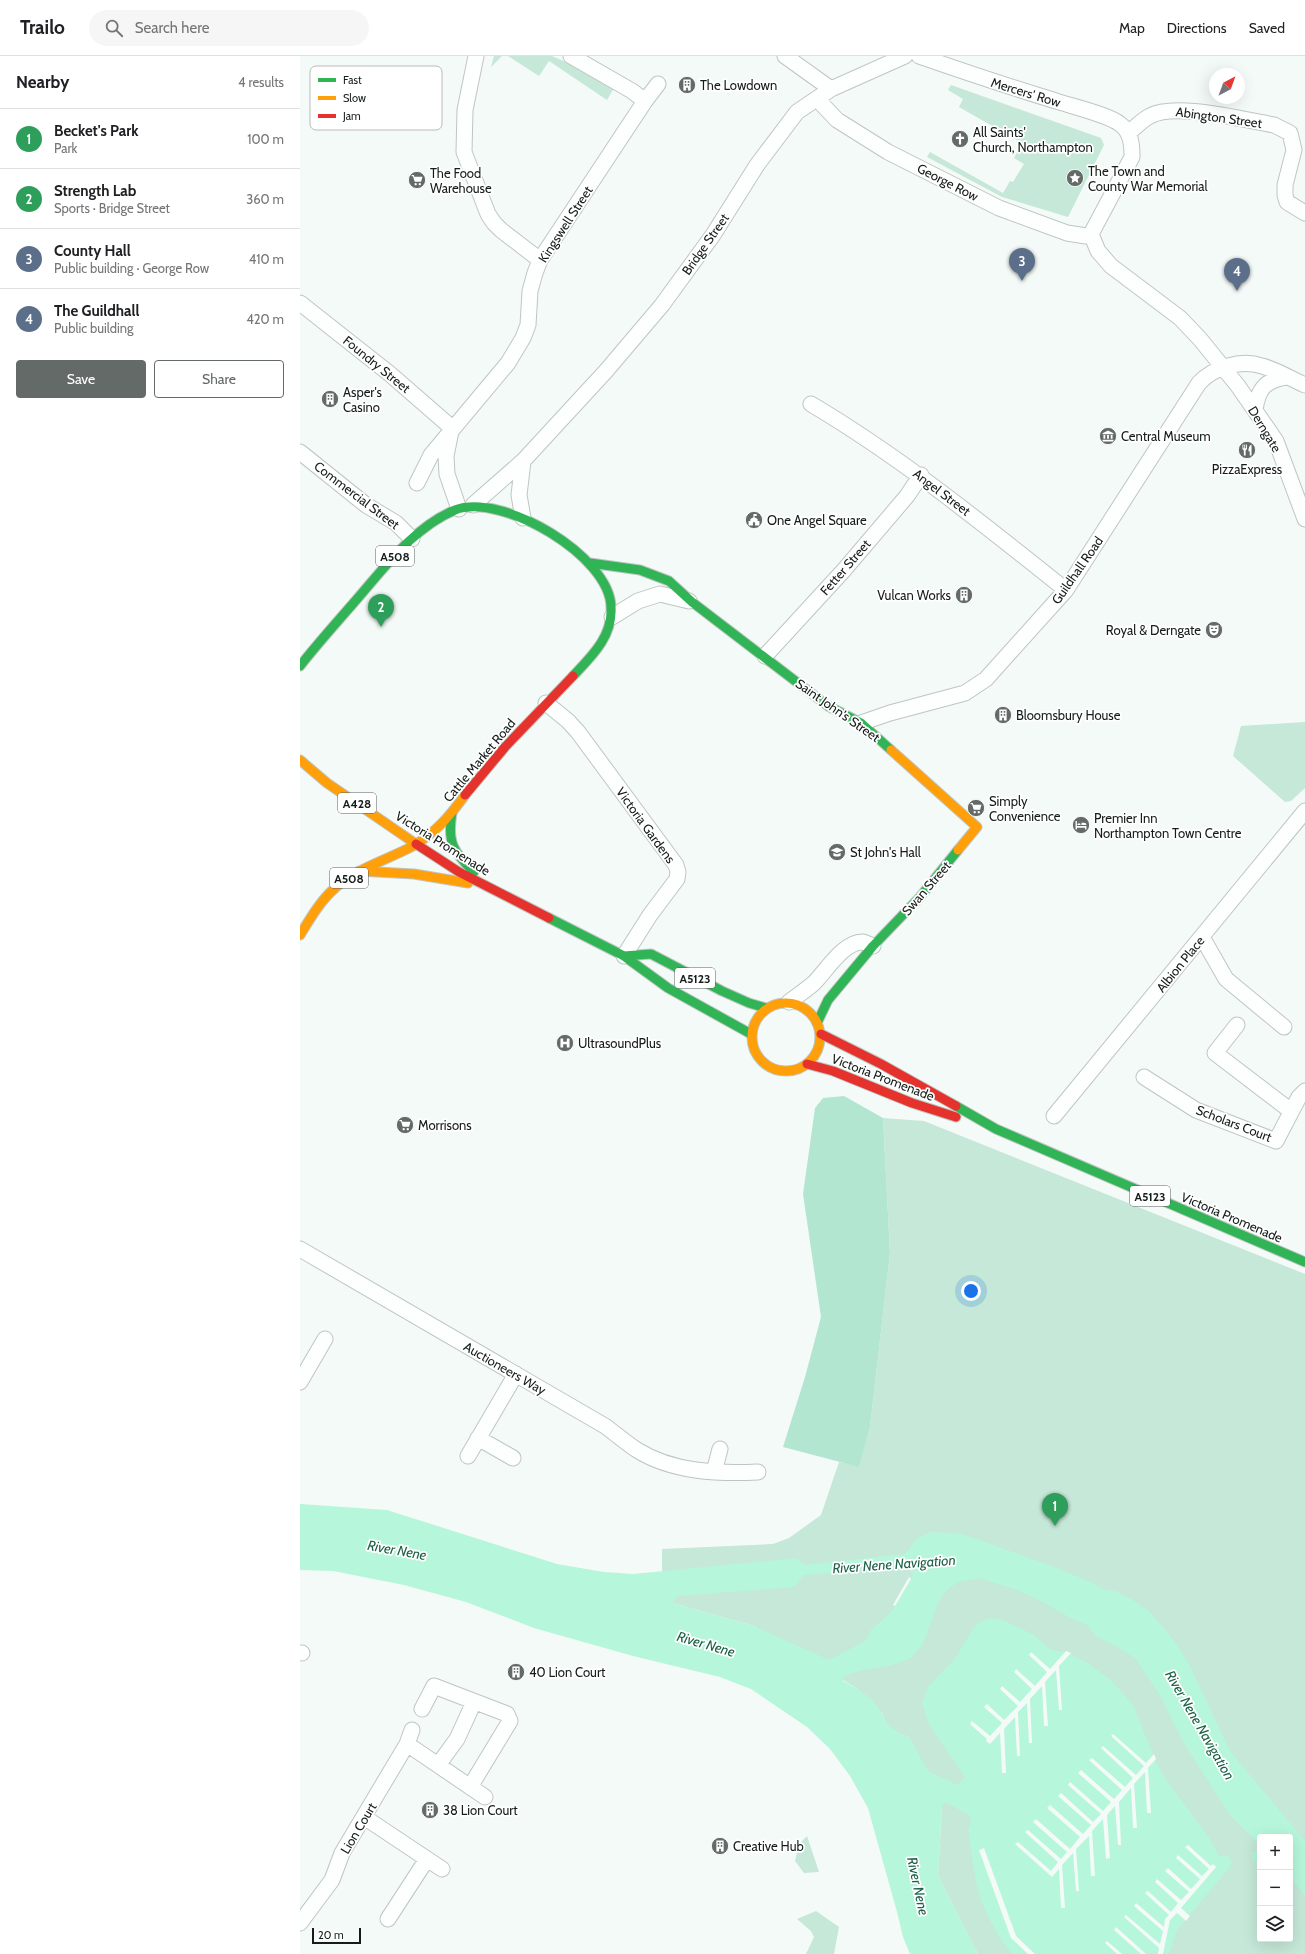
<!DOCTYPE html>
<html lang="en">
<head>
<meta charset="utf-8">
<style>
  :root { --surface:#fff; --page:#f6f6f6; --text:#202124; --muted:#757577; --line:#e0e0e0; --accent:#636a67 }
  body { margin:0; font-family:Cabin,sans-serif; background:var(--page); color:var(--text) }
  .controls { position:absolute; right:12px; bottom:12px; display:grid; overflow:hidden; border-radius:4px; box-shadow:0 4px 16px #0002 }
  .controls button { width:36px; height:36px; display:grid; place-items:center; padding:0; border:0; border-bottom:1px solid var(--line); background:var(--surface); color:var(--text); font:20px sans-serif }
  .compass { position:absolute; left:909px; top:12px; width:36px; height:36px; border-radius:50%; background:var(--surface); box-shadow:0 4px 16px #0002; rotate:41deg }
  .scale { position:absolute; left:12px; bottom:10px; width:49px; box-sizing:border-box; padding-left:4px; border:2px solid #151d19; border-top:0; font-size:11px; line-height:14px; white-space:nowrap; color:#151d19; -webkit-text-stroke:3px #fff; paint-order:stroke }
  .you { position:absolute; left:671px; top:1235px; width:14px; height:14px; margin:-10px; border:3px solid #fff; border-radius:50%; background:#1a73e8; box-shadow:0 0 0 6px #1a73e833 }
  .badge { display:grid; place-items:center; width:26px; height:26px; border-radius:50%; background:var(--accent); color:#fff; font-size:13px; font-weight:700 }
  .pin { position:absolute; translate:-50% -33px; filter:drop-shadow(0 1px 2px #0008) }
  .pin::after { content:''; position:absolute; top:21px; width:14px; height:12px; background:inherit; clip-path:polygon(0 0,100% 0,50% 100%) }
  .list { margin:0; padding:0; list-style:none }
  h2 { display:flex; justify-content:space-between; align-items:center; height:52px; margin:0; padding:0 16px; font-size:17px }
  h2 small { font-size:13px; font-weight:400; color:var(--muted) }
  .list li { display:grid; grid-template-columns:26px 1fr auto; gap:12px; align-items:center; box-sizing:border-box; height:60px; padding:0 16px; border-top:1px solid var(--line) }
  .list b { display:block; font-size:15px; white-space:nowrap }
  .list p { margin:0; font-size:13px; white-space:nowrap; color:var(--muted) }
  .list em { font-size:13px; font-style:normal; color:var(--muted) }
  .actions { display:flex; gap:8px; padding:12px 16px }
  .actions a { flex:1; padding:9px 0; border:1px solid var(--accent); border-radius:4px; text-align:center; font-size:14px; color:var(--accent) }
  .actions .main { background:var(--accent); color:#fff }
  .icon { flex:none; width:22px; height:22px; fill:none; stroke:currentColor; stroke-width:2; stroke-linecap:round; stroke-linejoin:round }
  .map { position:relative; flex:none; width:1005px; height:1898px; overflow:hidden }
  header { display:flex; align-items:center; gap:24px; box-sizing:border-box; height:56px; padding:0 20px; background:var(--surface); border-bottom:1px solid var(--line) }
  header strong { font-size:19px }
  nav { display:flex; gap:22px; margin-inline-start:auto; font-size:14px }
  .search { width:280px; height:36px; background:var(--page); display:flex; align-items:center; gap:10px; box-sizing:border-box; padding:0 14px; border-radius:22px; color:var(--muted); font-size:15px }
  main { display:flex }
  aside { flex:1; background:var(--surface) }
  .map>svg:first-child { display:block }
  .green { fill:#c5e8d8; fill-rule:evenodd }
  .forest { fill:#b3e6d0 }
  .water { fill:#b6f6da; fill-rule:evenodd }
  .pier { fill:#f4faf7 }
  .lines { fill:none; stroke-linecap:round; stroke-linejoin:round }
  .street-casing { stroke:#bfc6c2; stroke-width:17 }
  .fast-casing { stroke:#bfc6c2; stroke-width:11 }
  .slow-casing { stroke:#bfc6c2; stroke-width:11 }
  .jam-casing { stroke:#bfc6c2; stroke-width:11 }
  .street { stroke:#fdfefe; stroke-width:15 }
  .fast { stroke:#30b455; stroke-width:9 }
  .slow { stroke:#ff9f0a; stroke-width:9 }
  .jam { stroke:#e5322d; stroke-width:9 }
  .labels { text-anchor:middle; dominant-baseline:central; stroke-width:3.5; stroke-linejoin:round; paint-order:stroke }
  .shield { fill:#fff; stroke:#5b615e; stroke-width:1 }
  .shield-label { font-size:12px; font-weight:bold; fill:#151d19 }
  .poi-label { font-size:13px; fill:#151d19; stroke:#fff; text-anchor:start }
  .street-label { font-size:13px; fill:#151d19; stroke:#fff }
  .water-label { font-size:14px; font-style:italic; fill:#1d6148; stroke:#fff }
  .key { fill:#fff; stroke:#b9bbba; stroke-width:1 }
  .key-label { font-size:11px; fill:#151d19 }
</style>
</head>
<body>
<header>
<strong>Trailo</strong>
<div class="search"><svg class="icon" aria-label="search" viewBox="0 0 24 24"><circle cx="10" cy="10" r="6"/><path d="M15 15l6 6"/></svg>Search here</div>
<nav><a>Map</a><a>Directions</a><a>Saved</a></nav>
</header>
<main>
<aside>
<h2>Nearby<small>4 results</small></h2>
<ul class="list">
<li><span class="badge" style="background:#2e9e5b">1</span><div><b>Becket's Park</b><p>Park</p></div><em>100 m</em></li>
<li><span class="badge" style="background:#2e9e5b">2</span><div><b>Strength Lab</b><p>Sports · Bridge Street</p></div><em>360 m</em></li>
<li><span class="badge" style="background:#5c6f8a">3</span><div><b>County Hall</b><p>Public building · George Row</p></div><em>410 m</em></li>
<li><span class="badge" style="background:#5c6f8a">4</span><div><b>The Guildhall</b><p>Public building</p></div><em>420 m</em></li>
</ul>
<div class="actions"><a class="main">Save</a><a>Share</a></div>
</aside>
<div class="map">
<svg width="1005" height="1898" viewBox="0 0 1005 1898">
  <rect width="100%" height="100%" fill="#f4faf7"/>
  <path class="green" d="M194 0H202L191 11Z
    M208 0H252L275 10 314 32 307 44 249 5 239 20Z
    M651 29 801 82 804 89 768 161 702 141 627 101 630 96 703 137 710 125 713 126 724 108 714 102 722 87 659 51 663 43 648 34Z
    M1005 666V732L991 745 985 746 933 700 941 670Z
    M583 1062 624 1065 1005 1218V1898H678L638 1820 642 1750 609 1681 595 1676 587 1668 582 1657 556 1632 454 1570 372 1547 362 1516V1493L473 1488 489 1482 521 1459 539 1406 559 1410 570 1371 590 1197ZM960 1781H990V1883H960Z
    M507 1780 519 1816 504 1817 495 1805 499 1788Z
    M516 1855 539 1871 534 1898H506L514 1881 511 1875 497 1863Z"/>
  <path class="forest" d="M544 1040 583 1062 590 1197 570 1371 559 1411 483 1391 505 1321 521 1261 503 1138 515 1052 523 1042Z"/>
  <path class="water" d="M0 1448 87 1454 257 1508 304 1516 333 1518 497 1502 505 1509 605 1498 617 1482 631 1476 662 1478 757 1512 793 1527 805 1534 815 1535 831 1543 850 1556 876 1587 890 1610 930 1695 1005 1785V1840L990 1821V1781H960V1805H953L951 1797 960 1795 958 1787 930 1759 885 1689 861 1641 835 1602 816 1590 796 1580 787 1569 772 1563 741 1545 717 1534 679 1522 658 1526 646 1535 638 1547 623 1588 611 1602 592 1609 562 1614 544 1620 543 1625C552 1630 562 1635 570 1642 588 1659 581 1671 609 1681L628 1715 658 1729 665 1721 628 1667 622 1647 629 1630 657 1600 673 1572 680 1566 689 1562 703 1564 734 1579 750 1593 767 1597 786 1606 811 1624 833 1649 855 1704 867 1725 910 1783 919 1800H928L932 1805 930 1811 877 1874 869 1898H712C699 1882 685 1858 679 1838 673 1818 672 1795 668 1774L671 1766 669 1759 645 1746 642 1750 638 1820 678 1898H610L603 1881 597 1856 568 1752 550 1720 530 1693 507 1671 451 1633 420 1621 333 1600 234 1572 166 1546 104 1529 33 1515 0 1514ZM608 1511 613 1519 595 1550 589 1558 571 1574 565 1585 529 1604 454 1570 372 1547 378 1540 493 1531 504 1519Z"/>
  <path class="pier" d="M609 1521 611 1523 595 1550 593 1549Z
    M766 1595 771 1597 759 1610 762 1654H759L756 1614 745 1626 748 1670H744L742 1630 730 1643 732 1687H729L727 1647 718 1656 720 1700H717L715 1661 704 1673 706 1717H702L700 1677 690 1688 686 1685 687 1683 670 1668 672 1665 690 1680 702 1667 684 1651 687 1648 704 1664 718 1650 700 1633 702 1630 720 1646 732 1633 714 1616 716 1613 735 1630 747 1616 729 1599 731 1596 750 1613Z
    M813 1678 846 1707 854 1698 856 1703 848 1712 851 1757H847L845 1716 834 1728 837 1772H833L831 1732 819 1746 821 1789H818L815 1750 807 1759 810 1802 806 1803 803 1763 792 1775 795 1820H791L789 1780 776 1793 779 1835H776L773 1797 762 1809 765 1852H761L759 1813 752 1821 715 1788 718 1786 751 1815 758 1806 725 1776 728 1774 761 1803 767 1796 733 1766 736 1763 770 1793 780 1781 747 1752 750 1749 783 1778 791 1769 758 1740 761 1737 793 1766 801 1758 768 1729 770 1726 803 1755 811 1746 778 1717 781 1714 814 1743 822 1734 789 1704 792 1702 825 1731 833 1722 801 1692 803 1690 836 1719 844 1710 811 1680Z
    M888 1789 911 1810 913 1808 916 1811 881 1852 890 1860 886 1865 877 1857 870 1864 863 1898H858L859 1892 824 1861 826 1859 860 1888 863 1875 834 1850 836 1847 864 1871 865 1863 869 1859 845 1837 848 1835 871 1856 878 1847 855 1826 857 1823 881 1844 889 1836 865 1815 868 1812 891 1833 900 1823 876 1802 878 1799 902 1820 909 1813 885 1791Z
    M684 1792 716 1880 735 1898H728L711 1882 679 1794Z
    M816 1871 846 1898H841L814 1874Z
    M807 1885 822 1898H817L805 1887Z"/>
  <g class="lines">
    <defs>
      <path id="street" d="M176 0 165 54 164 96 188 158 194 167 201 174 240 204
        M271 0 332 35 345 45
        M485 0 531 33
        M619 0C665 16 710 31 756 45 771 50 809 59 820 68 831 76 832 88 832 101L791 178
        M517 43 537 64 588 96 699 152 767 177 786 180 791 178
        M828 77C835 72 842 64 850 60 875 46 944 64 974 69L990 77 994 94 985 129V139L987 146 1005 157
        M791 178 798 195 811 210 880 262 900 283 938 330 976 385 1005 463
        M0 247 90 318 152 372
        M511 348C602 402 683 468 766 534
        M955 354C958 333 965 324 987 321
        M151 375 146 400 147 418 159 453
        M0 396 66 449 96 467 112 483
        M117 427 131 399 208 307 223 282 228 269 230 235 235 217 240 204 345 45 358 28
        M173 449 223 405 306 315 362 249 413 179 457 109 497 56 531 33 605 0
        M223 462 219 439 223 405
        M312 561 338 545 360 538 389 545
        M465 600 544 514 607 440 621 419
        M246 647 268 665 278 676 376 809 378 816 377 823 350 859 324 900
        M561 667 590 657 665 637 686 623 766 534 899 327C914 311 941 303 962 310 977 314 991 323 1005 329
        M902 881 926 923 984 971
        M489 946C497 940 506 934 514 927 526 915 544 885 563 886L573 890
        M937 969 915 997 991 1055
        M844 1021 896 1054 976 1085 999 1041 1005 1035
        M754 1060 1005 755
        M0 1193 305 1370C316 1378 326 1387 337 1394 372 1416 418 1418 458 1416
        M0 1326 25 1283
        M178 1382 213 1402
        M168 1400 216 1318
        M414 1416 420 1393
        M0 1597H2
        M122 1653 134 1630 207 1658 210 1665 170 1731
        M107 1688 185 1741
        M138 1709 157 1683 174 1646
        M64 1761 142 1813
        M88 1863 127 1803
        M0 1867 32 1824 42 1797 107 1688 112 1674"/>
      <path id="fast" d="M290 507 340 514 369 525 392 546 528 650 561 667 591 694
        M0 610C18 587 38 565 57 543 85 511 114 471 155 454 202 436 310 500 311 551 313 580 292 600 273 620
        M152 757C147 786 153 796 174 816
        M249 862 324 900 368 932 451 978
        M324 900 351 898 422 935 449 947 466 952
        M517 967 528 944 573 890 620 841 658 794
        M656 1050 696 1073 1005 1206"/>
      <path id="slow" d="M591 694 677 771 658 794
        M0 704 27 727 116 788
        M59 815 114 818 168 827
        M0 879C10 863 20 845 35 832 57 812 87 804 113 790 135 777 150 760 165 739
        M452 981a34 34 0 1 1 68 0a34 34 0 1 1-68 0Z"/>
      <path id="jam" d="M165 739 205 691 273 620
        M116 788 159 816 249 862
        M521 978 581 1008 656 1050
        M507 1008 533 1015 612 1047 656 1061"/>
    </defs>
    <use href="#street" class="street-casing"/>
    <use href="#fast" class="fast-casing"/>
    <use href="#slow" class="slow-casing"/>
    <use href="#jam" class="jam-casing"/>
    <use href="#street" class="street"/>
    <use href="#fast" class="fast"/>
    <use href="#slow" class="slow"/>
    <use href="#jam" class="jam"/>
  </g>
  <defs>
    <symbol id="building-disc" viewBox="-11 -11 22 22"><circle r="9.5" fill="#636a67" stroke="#fff"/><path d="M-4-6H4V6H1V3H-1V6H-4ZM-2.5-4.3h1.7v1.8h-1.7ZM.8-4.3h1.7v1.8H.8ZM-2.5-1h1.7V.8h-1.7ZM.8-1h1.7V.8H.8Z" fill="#fff"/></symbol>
    <symbol id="church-disc" viewBox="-11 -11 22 22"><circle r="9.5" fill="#636a67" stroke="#fff"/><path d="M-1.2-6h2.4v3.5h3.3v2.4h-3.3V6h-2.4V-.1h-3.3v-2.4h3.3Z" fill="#fff"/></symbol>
    <symbol id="sight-disc" viewBox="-11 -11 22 22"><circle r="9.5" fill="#636a67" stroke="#fff"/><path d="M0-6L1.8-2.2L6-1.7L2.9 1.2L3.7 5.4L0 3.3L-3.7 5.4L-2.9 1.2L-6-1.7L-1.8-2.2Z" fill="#fff"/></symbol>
    <symbol id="supermarket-disc" viewBox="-11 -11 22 22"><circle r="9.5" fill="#636a67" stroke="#fff"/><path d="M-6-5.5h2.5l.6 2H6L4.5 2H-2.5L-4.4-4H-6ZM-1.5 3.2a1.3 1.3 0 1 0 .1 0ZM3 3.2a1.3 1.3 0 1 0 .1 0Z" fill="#fff"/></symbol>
    <symbol id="museum-disc" viewBox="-11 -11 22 22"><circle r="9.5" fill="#636a67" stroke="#fff"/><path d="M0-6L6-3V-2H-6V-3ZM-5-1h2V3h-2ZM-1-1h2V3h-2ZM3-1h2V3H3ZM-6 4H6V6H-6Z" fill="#fff"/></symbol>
    <symbol id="restaurant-disc" viewBox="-11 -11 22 22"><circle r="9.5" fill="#636a67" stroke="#fff"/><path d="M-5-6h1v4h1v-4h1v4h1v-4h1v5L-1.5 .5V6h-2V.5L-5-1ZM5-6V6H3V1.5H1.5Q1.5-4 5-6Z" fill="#fff"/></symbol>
    <symbol id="civic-disc" viewBox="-11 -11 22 22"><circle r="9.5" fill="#636a67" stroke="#fff"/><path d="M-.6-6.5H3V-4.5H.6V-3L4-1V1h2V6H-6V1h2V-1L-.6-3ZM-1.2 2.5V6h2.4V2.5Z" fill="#fff"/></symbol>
    <symbol id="theatre-disc" viewBox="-11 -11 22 22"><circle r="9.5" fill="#636a67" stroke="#fff"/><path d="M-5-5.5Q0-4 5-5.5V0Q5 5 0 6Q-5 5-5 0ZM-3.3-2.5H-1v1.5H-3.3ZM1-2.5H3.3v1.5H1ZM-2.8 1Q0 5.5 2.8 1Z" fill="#fff"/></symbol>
    <symbol id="hotel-disc" viewBox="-11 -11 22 22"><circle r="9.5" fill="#636a67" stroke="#fff"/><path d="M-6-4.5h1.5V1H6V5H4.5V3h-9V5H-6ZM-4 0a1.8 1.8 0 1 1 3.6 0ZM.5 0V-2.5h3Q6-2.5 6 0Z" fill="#fff"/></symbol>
    <symbol id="university-disc" viewBox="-11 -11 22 22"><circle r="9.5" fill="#636a67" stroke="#fff"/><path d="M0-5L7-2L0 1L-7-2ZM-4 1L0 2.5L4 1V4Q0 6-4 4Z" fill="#fff"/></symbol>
    <symbol id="hospital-disc" viewBox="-11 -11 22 22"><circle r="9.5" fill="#636a67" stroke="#fff"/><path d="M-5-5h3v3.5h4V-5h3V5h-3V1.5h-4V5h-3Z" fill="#fff"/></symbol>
  </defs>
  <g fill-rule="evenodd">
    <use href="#building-disc" x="377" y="19" width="20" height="20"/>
    <use href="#church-disc" x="650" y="73" width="20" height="20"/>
    <use href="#sight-disc" x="765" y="112" width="20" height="20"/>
    <use href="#supermarket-disc" x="107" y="114" width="20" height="20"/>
    <use href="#building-disc" x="20" y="333" width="20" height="20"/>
    <use href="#museum-disc" x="798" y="370" width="20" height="20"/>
    <use href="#restaurant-disc" x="937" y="384" width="20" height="20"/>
    <use href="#civic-disc" x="444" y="454" width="20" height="20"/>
    <use href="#building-disc" x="654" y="529" width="20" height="20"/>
    <use href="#theatre-disc" x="904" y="564" width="20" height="20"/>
    <use href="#building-disc" x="693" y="649" width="20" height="20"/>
    <use href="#supermarket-disc" x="666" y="742" width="20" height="20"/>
    <use href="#hotel-disc" x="771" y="759" width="20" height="20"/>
    <use href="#university-disc" x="527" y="786" width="20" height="20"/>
    <use href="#hospital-disc" x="255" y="977" width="20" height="20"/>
    <use href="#supermarket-disc" x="95" y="1059" width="20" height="20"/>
    <use href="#building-disc" x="206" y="1606" width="20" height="20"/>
    <use href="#building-disc" x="120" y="1744" width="20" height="20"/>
    <use href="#building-disc" x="410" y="1780" width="20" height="20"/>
  </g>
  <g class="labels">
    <g class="shield">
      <rect x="76" y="490" width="38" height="20" rx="3"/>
      <rect x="38" y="737" width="38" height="20" rx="3"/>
      <rect x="30" y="812" width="38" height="20" rx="3"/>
      <rect x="375" y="912" width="40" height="20" rx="3"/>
      <rect x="830" y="1130" width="40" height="20" rx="3"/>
    </g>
    <g class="shield-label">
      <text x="95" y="500">A508</text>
      <text x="57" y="747">A428</text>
      <text x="49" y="822">A508</text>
      <text x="395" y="922">A5123</text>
      <text x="850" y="1140">A5123</text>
    </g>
    <g class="poi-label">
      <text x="400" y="29">The Lowdown</text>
      <text x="673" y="76">All Saints'<tspan x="673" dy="15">Church, Northampton</tspan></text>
      <text x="788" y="115">The Town and<tspan x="788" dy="15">County War Memorial</tspan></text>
      <text x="130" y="117">The Food<tspan x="130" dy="15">Warehouse</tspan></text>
      <text x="43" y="336">Asper's<tspan x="43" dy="15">Casino</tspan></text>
      <text x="821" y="380">Central Museum</text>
      <text x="947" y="413" text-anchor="middle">PizzaExpress</text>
      <text x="467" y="464">One Angel Square</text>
      <text x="651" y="539" text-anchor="end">Vulcan Works</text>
      <text x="901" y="574" text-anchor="end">Royal &amp; Derngate</text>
      <text x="716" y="659">Bloomsbury House</text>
      <text x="689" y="745">Simply<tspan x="689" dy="15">Convenience</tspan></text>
      <text x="794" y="762">Premier Inn<tspan x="794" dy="15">Northampton Town Centre</tspan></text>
      <text x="550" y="796">St John's Hall</text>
      <text x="278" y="987">UltrasoundPlus</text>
      <text x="118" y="1069">Morrisons</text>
      <text x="229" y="1616">40 Lion Court</text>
      <text x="143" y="1754">38 Lion Court</text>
      <text x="433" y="1790">Creative Hub</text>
    </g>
    <g class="street-label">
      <text transform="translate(726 36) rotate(17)">Mercers' Row</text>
      <text transform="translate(919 61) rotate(8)">Abington Street</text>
      <text transform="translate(648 126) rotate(27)">George Row</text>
      <text transform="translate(265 168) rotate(-57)">Kingswell Street</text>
      <text transform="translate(405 188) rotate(-55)">Bridge Street</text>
      <text transform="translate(77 308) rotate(39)">Foundry Street</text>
      <text transform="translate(965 373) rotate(59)">Derngate</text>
      <text transform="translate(642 436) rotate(37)">Angel Street</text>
      <text transform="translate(57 439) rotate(37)">Commercial Street</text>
      <text transform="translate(545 511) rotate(-49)">Fetter Street</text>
      <text transform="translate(777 514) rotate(-55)">Guildhall Road</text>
      <text transform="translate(538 654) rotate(35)">Saint John's Street</text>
      <text transform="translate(179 704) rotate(-50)">Cattle Market Road</text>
      <text transform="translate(346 769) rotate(54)">Victoria Gardens</text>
      <text transform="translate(143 787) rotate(32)">Victoria Promenade</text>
      <text transform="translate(626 832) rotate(-49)">Swan Street</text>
      <text transform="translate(880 908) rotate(-51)">Albion Place</text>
      <text transform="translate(583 1021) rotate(21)">Victoria Promenade</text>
      <text transform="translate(934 1067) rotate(21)">Scholars Court</text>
      <text transform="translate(932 1161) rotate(23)">Victoria Promenade</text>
      <text transform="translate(205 1312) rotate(30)">Auctioneers Way</text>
      <text transform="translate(58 1772) rotate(-59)">Lion Court</text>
    </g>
    <g class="water-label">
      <text transform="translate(97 1494) rotate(10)">River Nene</text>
      <text transform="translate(594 1508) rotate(-4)">River Nene Navigation</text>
      <text transform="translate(406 1588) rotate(16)">River Nene</text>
      <text transform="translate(900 1669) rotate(60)">River Nene Navigation</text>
      <text transform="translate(618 1830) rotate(78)">River Nene</text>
    </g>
  </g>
  <rect x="10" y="10" width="132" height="64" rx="6" class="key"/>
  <rect x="18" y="22" width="18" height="4" fill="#30b455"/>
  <rect x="18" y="40" width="18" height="4" fill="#ff9f0a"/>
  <rect x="18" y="58" width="18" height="4" fill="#e5322d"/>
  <g class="key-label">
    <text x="43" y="28">Fast</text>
    <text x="43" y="46">Slow</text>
    <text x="43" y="64">Jam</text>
  </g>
</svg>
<div class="controls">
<button>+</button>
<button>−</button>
<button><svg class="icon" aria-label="layers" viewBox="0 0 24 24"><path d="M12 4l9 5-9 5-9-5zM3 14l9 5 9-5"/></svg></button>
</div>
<svg class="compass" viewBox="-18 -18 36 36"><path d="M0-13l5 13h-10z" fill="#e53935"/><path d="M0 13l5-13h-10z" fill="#757577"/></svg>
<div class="scale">20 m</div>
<div class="you"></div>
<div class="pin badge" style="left:755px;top:1470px;background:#2e9e5b">1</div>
<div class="pin badge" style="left:81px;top:571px;background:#2e9e5b">2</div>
<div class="pin badge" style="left:722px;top:225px;background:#5c6f8a">3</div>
<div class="pin badge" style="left:937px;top:235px;background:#5c6f8a">4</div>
</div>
</main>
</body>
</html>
